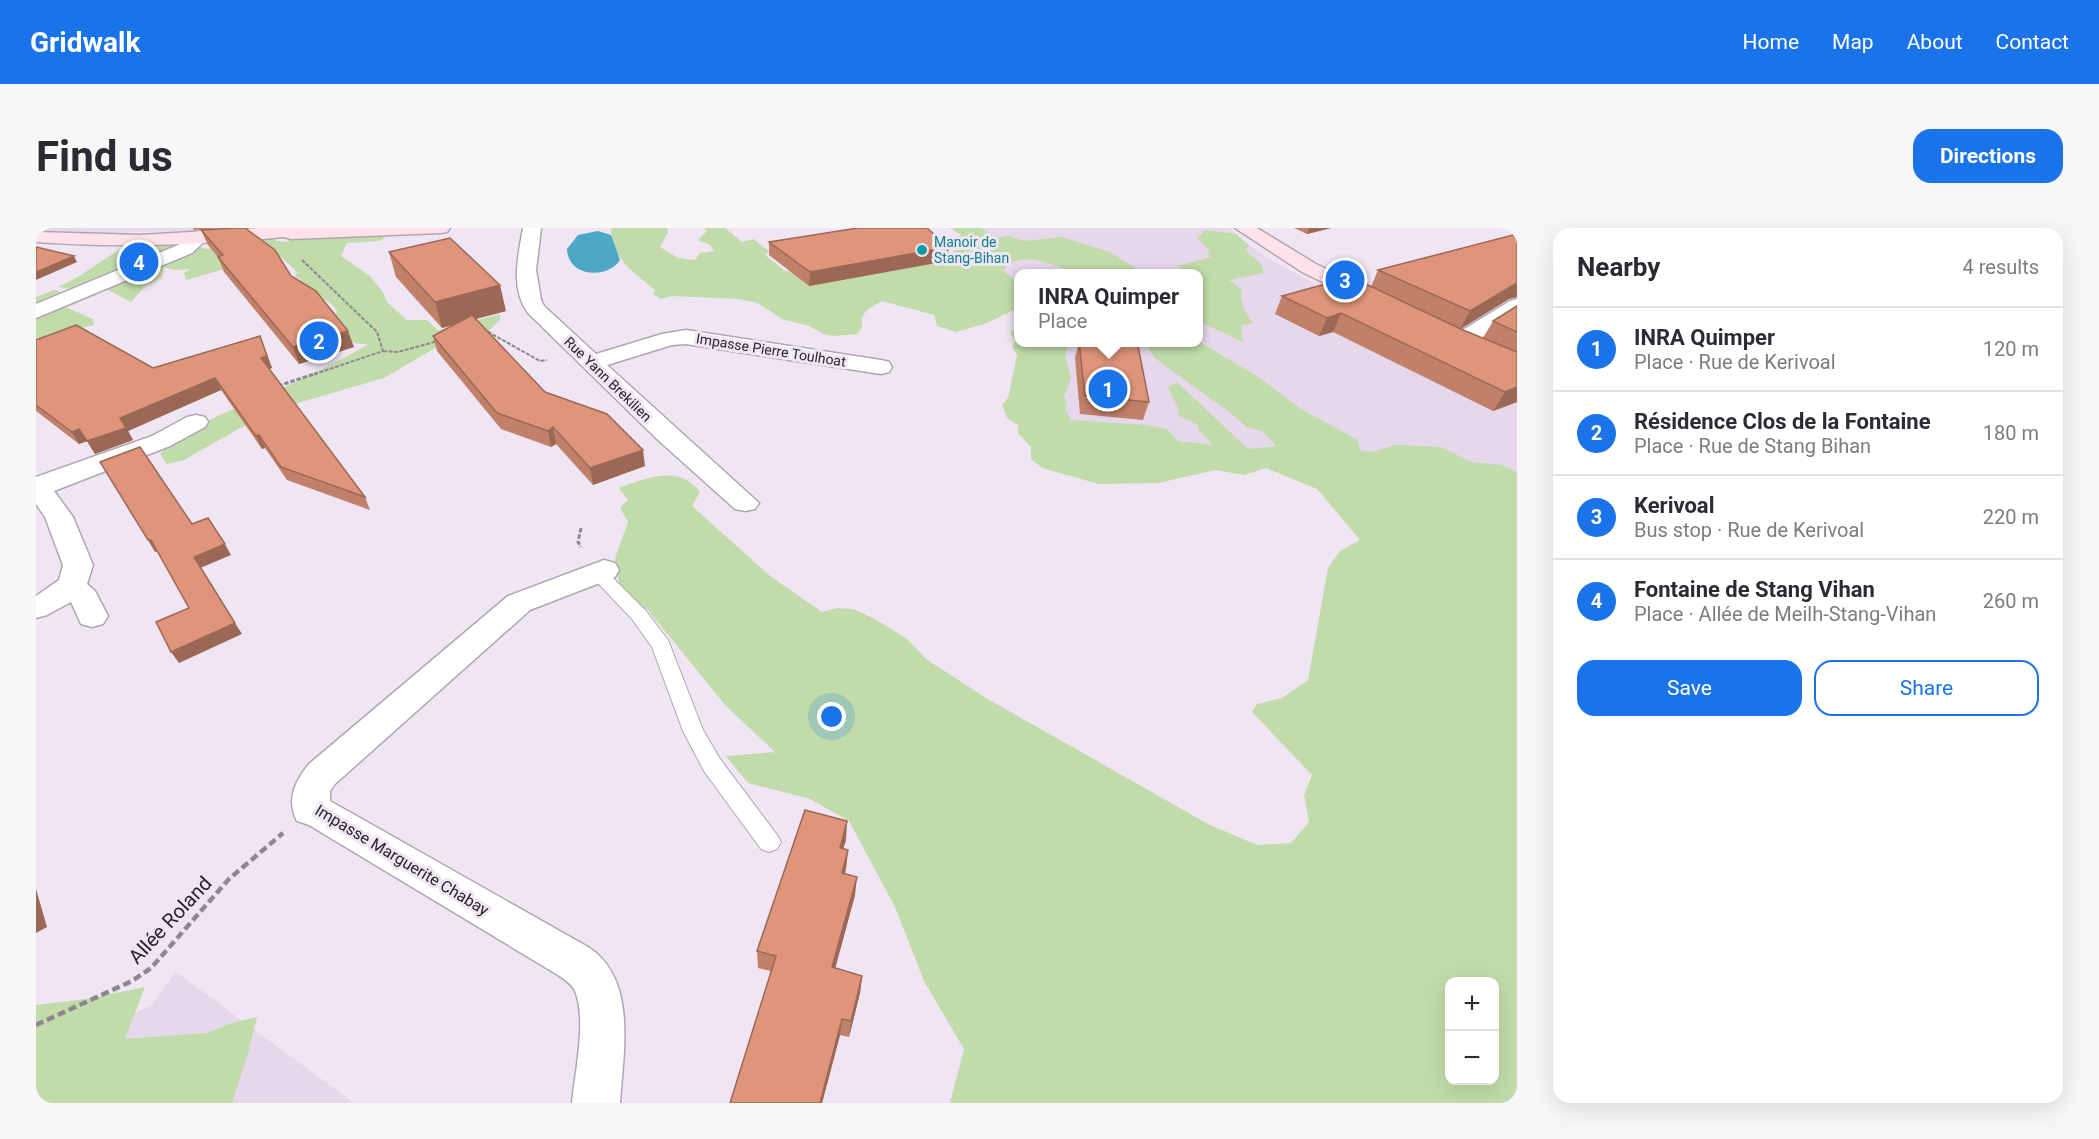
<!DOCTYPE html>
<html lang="en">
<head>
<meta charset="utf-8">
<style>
  :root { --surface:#fff; --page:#f7f7f7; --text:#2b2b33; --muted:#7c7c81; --line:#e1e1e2; --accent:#1a73e8 }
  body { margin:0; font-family:Roboto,sans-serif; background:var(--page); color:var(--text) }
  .controls { position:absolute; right:18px; bottom:18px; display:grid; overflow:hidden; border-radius:12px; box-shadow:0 6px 24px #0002 }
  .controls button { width:54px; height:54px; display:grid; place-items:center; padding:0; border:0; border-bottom:2px solid var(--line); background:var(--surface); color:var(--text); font:30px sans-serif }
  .you { position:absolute; left:796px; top:489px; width:21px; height:21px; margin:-15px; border:4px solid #fff; border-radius:50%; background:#1a73e8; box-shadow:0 0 0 9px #1a73e833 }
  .badge { display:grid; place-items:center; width:39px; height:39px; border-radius:50%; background:var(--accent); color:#fff; font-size:20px; font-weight:700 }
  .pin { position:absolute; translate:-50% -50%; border:3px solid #fff; box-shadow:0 2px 6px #0006 }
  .popup { position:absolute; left:978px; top:41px; width:189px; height:78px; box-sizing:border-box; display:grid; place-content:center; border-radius:12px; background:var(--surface); filter:drop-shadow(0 2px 4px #0005); font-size:20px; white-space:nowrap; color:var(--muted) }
  .popup b { font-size:22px; color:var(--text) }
  .popup::after { content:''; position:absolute; left:50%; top:100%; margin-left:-12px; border:12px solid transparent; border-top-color:var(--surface) }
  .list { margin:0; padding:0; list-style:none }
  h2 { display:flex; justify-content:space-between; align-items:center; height:78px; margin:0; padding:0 24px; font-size:26px }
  h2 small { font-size:20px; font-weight:400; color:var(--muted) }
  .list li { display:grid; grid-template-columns:39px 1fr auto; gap:18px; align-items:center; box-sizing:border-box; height:84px; padding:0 24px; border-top:2px solid var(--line) }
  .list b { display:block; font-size:22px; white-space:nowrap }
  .list p { margin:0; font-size:20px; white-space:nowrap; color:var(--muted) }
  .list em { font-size:20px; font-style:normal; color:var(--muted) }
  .actions { display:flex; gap:12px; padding:18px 24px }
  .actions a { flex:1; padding:14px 0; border:2px solid var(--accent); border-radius:18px; text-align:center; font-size:21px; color:var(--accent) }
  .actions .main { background:var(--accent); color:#fff }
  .map { position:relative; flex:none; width:1481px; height:875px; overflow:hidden; border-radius:18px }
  header { display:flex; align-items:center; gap:36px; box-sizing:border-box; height:84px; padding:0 30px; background:var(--accent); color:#fff }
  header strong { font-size:28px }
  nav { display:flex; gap:33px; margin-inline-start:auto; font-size:21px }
  .intro { display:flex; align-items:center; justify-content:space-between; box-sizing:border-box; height:144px; padding:0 36px }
  h1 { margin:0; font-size:42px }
  .button { padding:15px 27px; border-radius:18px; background:var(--accent); color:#fff; font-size:21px; font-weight:700 }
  main { display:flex; gap:36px; padding:0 36px }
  aside { flex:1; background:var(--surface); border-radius:18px; box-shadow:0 6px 24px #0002 }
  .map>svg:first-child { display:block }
  .built { fill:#e7d7eb }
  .green { fill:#c1dcaa; fill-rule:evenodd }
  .water { fill:#4da8c8 }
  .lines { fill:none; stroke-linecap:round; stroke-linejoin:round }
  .lane-casing { stroke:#b0a6b3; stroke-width:2 }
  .street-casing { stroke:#b0a6b3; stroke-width:3 }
  .secondary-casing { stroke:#b0a6b3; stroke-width:3 }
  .path-far2 { stroke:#8e8790; stroke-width:2; stroke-dasharray:4 1.5; stroke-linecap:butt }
  .path-far1 { stroke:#8e8790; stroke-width:3; stroke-dasharray:4.5 2; stroke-linecap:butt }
  .path { stroke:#8e8790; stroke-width:4.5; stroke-dasharray:8 4; stroke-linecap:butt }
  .lane { fill:#fff; fill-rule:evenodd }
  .street { fill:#fff; fill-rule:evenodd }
  .secondary { fill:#fde2e9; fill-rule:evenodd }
  .wall { fill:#c0806a }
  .shaded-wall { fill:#9c6856 }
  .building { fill:#df957b; stroke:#9c6856; stroke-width:1.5 }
  .culture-dot { fill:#0f9aa8; stroke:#f0e5f3; stroke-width:2 }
  .labels { text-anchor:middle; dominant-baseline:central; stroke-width:6; stroke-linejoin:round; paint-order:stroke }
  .far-culture-label { font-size:14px; fill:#0d838f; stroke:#f0e5f3; text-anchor:start }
  .far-street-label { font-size:14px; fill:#282429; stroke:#f0e5f3 }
  .street-label { font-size:16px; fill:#282429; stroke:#f0e5f3 }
  .near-street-label { font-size:20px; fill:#282429; stroke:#f0e5f3 }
</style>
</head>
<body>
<header>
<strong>Gridwalk</strong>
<nav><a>Home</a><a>Map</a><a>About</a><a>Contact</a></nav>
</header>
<div class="intro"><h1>Find us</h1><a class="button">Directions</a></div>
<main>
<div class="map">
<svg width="1481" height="875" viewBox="0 0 1481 875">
  <rect width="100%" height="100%" fill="#f0e5f3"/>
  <path class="built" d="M0 0H235L34 6 0 2Z
    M930 0H1194L1206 12 1233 31 1305 70 1481 153V325L1297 239 990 201 996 115 1162 114V45H982V59L922 16 943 11Z
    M140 744 318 875H0V831L116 777Z"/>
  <path class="green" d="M575 0H631L632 4 624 19 642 30 659 32 664 25 678 23 674 17 662 12 671 3 668 0H689L706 14 717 11 733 23 729 27 749 43 768 44 895 33H925L917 23 928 18 922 11 925 7 914 0H945L960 10 972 8 988 13 1026 9 1074 24 1107 45C1088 45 1065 49 1046 45 1024 42 984 17 967 43L982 55V84L978 82 951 95 920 104 901 98 898 87 846 73C834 80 824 83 826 99L822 106 797 108 787 106 773 98 746 91 722 75 703 71 636 68 625 71 617 66 619 62C597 44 576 31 575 0Z
    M1170 2 1200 6 1213 17 1210 23 1225 36 1228 45 1193 52 1206 62C1202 73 1212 87 1217 96L1205 97 1207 114 1162 93V45H1142L1146 41 1141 38 1175 29 1171 25 1173 22 1161 10Z
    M347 7 349 10 343 13 311 15 305 28 334 48 347 64 351 74 371 92H391L402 102 464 86V92L444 111 411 113 348 150 265 174 204 200 148 232 131 236 124 226C159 192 208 178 251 158 279 145 307 131 333 116 312 116 312 112 298 96L301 82C290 68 275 66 258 58L265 52 259 49 261 44 245 29 235 28 150 52 148 45 155 41 138 42 128 39 125 50 109 58 95 74 66 59 43 62 22 59 42 49 90 17 106 19 152 15 170 21 236 10 241 13 251 14 257 8Z
    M18 62 28 65 18 74 57 91 58 97 37 102 0 131V69Z
    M982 100V114L1034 115 1029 127 1035 150 1028 169 1031 176 1029 181 1035 192 1110 197 1131 201 1142 213 1177 217 1162 201V197L1143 188 1141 177 1131 159 1142 155 1212 221 1240 218 1226 203 1212 200 1192 183 1129 138 1119 130 1109 115 1162 113 1224 150 1265 181 1322 212 1324 222 1335 224 1360 217 1405 219 1435 234 1466 237 1481 244V875H914L928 821 888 753 859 679 813 593 774 571 712 555 690 528 739 524 690 478 612 382 584 362 579 330 592 294 584 280 592 272 583 260C610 250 643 236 664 264L656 278 734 348 786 384 801 380 817 381 839 391 871 411 890 431 950 470 1172 596 1221 617 1255 615 1273 594 1268 567 1276 547 1216 484 1221 476 1246 470 1272 452 1292 340 1304 323 1324 312 1281 261 1230 240 1208 247 1180 242 1122 255 1063 256 1006 240 995 231V219L982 205V197L971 190 966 177 972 170 981 127 976 119 979 113 974 104ZM1414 754H1458V852H1414Z
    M109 759 89 811 170 805 196 795 221 789 212 826 196 875H0V777L50 771Z"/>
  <path class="water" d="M562 3 575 7 584 32C572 51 532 50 531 21L542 7Z"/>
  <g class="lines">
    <defs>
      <path id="lane" d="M562 339 568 341 610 383 632 412 667 502 684 531 741 607 745 614 741 621 733 624 725 621 668 543 647 503 616 419 596 391 556 349 553 345 556 341Z"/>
      <path id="street" d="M487 0H505L500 42 505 72 508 78 560 126 626 106 650 102 845 132 853 134 856 139 853 144 845 146 650 116 636 117 571 137 723 275 719 281 709 283 699 281 622 212 492 85C474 60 482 29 487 0Z
        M165 3 171 4 174 8 156 25 0 90V76L142 17 159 4Z
        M1481 71V86L1433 118 1425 120 1417 118 1414 113 1417 108 1474 73Z
        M160 187 169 189 172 194 169 199 134 218 18 263 37 289 57 337 51 356 59 363 72 388 67 396 56 399 45 396 35 374 11 387 0 390V368L23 352 27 337 9 289 0 276V249L116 208 151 189Z
        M568 332 579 335 583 342 579 349 494 382 299 556 294 563V573L552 719C602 751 587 825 584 875H536C539 844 551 792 539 763 536 756 528 751 522 747L273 597 261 593C250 572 259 553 273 536L472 368Z"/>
      <path id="secondary" d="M223 0H414L411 4 405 5 255 11 248 9C165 17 83 20 0 14V4L104 7Z
        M1199 0H1221L1280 36 1347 69 1350 73 1347 77 1340 79 1333 77 1266 44Z"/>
    </defs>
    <use href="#lane" class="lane-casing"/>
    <use href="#street" class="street-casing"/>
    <use href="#secondary" class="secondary-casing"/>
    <path class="path-far2" d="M266 32 341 104 347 123 276 147
      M447 101 504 133 511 132
      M347 123 362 124 402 113"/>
    <path class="path-far1" d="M242 158 281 145
      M545 300 542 314 545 319"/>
    <path class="path" d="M0 797 96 753 115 740 193 651 247 605"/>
    <use href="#lane" class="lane"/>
    <use href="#street" class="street"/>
    <use href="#secondary" class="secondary"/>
  </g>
  <path class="wall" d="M157 0H185L158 2Z
    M1258 0H1295L1271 6Z
    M165 2 255 48 318 119 263 136 188 44 182 29 172 17Z
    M1481 6V69L1473 71 1425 101 1447 110 1457 93 1481 78V174L1457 183 1297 104 1283 108 1239 86 1246 68 1335 59 1342 42Z
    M733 14 911 33 773 58 733 27Z
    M353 24 470 83 439 91 509 164 609 238 557 257 520 216 515 219 465 201 401 123 397 108 419 96 406 100 360 49Z
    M224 108 236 140 233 141 329 269 334 282 251 252 229 220 226 221 185 162 92 203 97 212 59 226 51 213 43 216 0 183V112L117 140Z
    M1043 114H1061L1113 174 1107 192 1044 186 1039 130Z
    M810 612 807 620 812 622 810 640 809 646 819 667 799 740 826 748 824 765 813 809 804 807 786 875H694L735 743 722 740 721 723Z"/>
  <path class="shaded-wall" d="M1273 0H1295L1271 6Z
    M913 19 911 33 773 58 774 44Z
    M38 28 41 34 0 52V44Z
    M1481 55V69L1473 71 1424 101 1434 83Z
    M464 57 470 83 406 100 399 74Z
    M1305 85 1297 104 1283 108 1291 90Z
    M312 103 318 119 263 136 257 119Z
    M224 108 236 140 231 142 225 130Z
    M179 150 185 162 92 203 97 212 59 226 51 213 84 190Z
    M1481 159V174L1457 183 1469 164Z
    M517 199 520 216 515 219 512 203Z
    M43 201 51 213 43 216 36 204Z
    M223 207 229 220 226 221 220 208Z
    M607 222 609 238 557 257 554 240Z
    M112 312H115L122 323 119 324Z
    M189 316 195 327 164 340 158 329Z
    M199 395 206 406 143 435 135 424Z
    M811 593 810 612 802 638 804 620Z
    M812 622 810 640 804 663 806 645Z
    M821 649 819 667 795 756 796 739Z
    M0 661 11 699 0 705Z
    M826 748 824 765 813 809 815 793Z
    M806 791 804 807 786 875H784Z"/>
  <path class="building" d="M200 0H209L239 22 255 48 280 63 312 103 257 119 182 29 187 27 165 2Z
    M822 0H891L913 19 774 44 733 14Z
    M1481 6V55L1434 83 1342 42Z
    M414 10 464 57 399 74 353 24Z
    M0 19 38 28 0 44Z
    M1315 49 1427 102 1481 124V159L1469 164 1305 85 1291 90 1246 68Z
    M1481 78V104L1457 93Z
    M436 87 509 164 571 186 607 222 554 240 517 199 512 203 461 185 397 108Z
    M40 97 117 140 224 108 231 128 225 130 329 269 245 239 223 207 220 208 179 150 84 190 90 200 51 213 43 201 36 204 0 177V112Z
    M1043 114H1061L1102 118 1113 174 1049 168Z
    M104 219 156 296 172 290 189 316 158 329 199 395 135 424 120 394 153 380 115 312H112L64 234Z
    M769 582 811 593 804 620 812 622 806 645 821 649 796 739 826 748 815 793 806 791 784 875H694L740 728 721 723Z"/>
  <circle class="culture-dot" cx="886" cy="22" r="6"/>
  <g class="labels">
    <g class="far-culture-label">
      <text x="898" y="14">Manoir de<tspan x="898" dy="16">Stang-Bihan</tspan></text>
    </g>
    <g class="far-street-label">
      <text transform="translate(735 122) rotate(9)">Impasse Pierre Toulhoat</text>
      <text transform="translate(572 151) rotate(44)">Rue Yann Brekilien</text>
    </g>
    <g class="street-label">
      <text transform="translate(366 632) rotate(31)">Impasse Marguerite Chabay</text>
    </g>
    <g class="near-street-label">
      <text transform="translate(134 692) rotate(-47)">Allée Roland</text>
    </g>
  </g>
</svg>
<div class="controls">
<button>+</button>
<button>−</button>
</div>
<div class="you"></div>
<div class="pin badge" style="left:1072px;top:161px">1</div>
<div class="popup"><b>INRA Quimper</b>Place</div>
<div class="pin badge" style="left:283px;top:113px">2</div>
<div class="pin badge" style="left:1309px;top:52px">3</div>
<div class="pin badge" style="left:103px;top:34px">4</div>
</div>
<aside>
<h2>Nearby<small>4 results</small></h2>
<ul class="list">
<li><span class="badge">1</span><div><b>INRA Quimper</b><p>Place · Rue de Kerivoal</p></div><em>120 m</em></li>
<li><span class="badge">2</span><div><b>Résidence Clos de la Fontaine</b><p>Place · Rue de Stang Bihan</p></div><em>180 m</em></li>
<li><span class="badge">3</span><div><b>Kerivoal</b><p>Bus stop · Rue de Kerivoal</p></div><em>220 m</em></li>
<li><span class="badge">4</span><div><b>Fontaine de Stang Vihan</b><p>Place · Allée de Meilh-Stang-Vihan</p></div><em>260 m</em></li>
</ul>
<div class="actions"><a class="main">Save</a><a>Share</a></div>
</aside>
</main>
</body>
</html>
